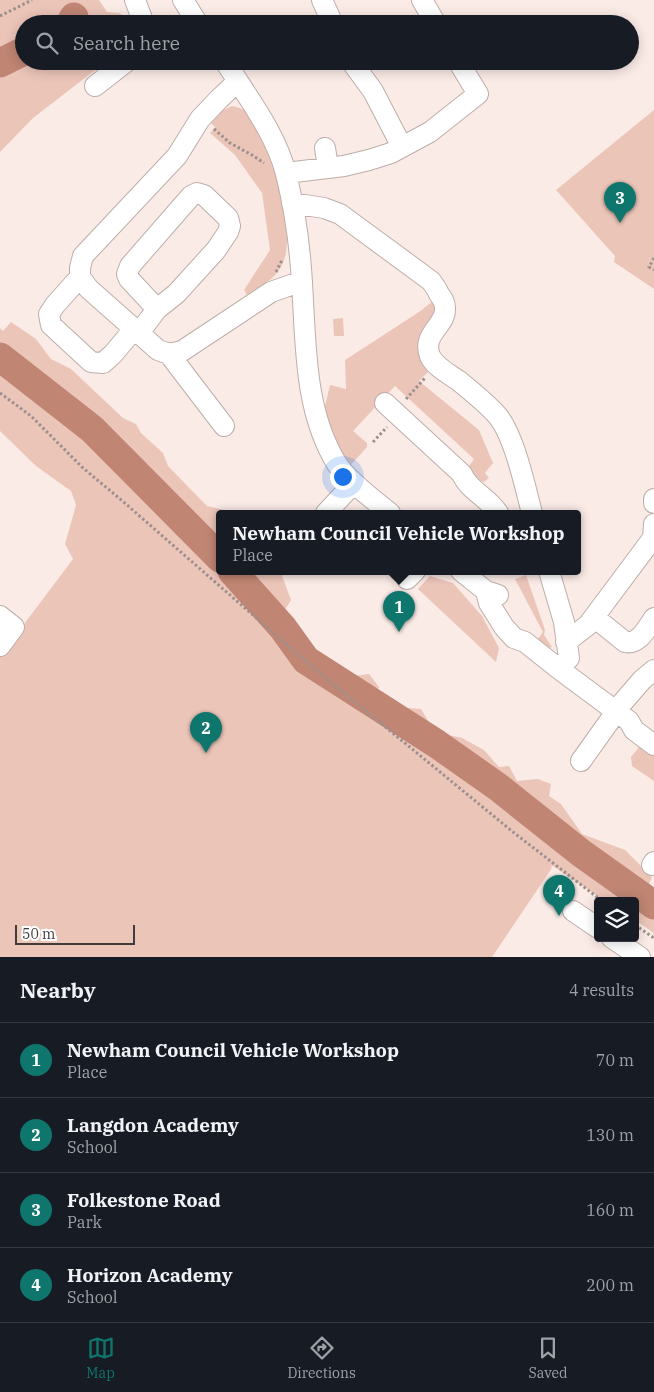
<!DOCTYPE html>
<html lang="en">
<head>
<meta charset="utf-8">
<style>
  :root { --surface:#171b24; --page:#242831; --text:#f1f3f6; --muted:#9ea1a6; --line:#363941; --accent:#0f766e }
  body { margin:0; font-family:"IBM Plex Serif",serif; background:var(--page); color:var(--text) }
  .controls { position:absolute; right:15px; bottom:15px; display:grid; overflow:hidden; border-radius:5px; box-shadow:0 2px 12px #0003 }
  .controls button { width:45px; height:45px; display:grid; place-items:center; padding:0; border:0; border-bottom:1px solid var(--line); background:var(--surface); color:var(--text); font:25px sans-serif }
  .scale { position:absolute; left:15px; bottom:12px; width:120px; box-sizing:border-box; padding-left:5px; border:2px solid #413b39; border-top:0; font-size:14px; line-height:18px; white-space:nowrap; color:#413b39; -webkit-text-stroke:4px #fff; paint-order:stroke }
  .you { position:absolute; left:342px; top:476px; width:18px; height:18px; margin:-12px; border:4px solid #fff; border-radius:50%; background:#1a73e8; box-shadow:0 0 0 8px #1a73e833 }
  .badge { display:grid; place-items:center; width:32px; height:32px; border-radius:50%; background:var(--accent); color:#fff; font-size:16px; font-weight:700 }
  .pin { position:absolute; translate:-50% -41px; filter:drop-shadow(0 1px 2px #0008) }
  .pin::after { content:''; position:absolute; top:26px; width:18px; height:15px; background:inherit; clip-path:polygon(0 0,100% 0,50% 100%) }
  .popup { position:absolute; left:216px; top:510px; width:365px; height:65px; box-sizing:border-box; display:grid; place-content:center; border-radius:5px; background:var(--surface); filter:drop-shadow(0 1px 4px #0005); font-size:16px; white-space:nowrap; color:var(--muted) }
  .popup b { font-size:19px; color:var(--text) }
  .popup::after { content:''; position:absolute; left:50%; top:100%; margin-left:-10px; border:10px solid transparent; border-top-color:var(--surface) }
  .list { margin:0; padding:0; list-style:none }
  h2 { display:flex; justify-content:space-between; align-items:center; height:65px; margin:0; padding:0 20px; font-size:21px }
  h2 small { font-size:16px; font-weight:400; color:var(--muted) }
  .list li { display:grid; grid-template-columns:32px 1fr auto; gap:15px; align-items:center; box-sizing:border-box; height:75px; padding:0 20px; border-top:1px solid var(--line) }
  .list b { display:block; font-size:19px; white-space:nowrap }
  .list p { margin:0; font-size:16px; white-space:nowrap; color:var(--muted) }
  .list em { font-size:16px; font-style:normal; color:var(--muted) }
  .icon { flex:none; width:28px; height:28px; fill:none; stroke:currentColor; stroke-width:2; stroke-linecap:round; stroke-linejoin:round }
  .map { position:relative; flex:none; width:654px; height:957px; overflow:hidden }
  .search { position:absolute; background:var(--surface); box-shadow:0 2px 12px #0003; left:15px; right:15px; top:15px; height:55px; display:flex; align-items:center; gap:12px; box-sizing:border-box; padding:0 18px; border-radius:28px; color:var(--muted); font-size:19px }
  .sheet { height:365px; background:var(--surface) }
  nav { display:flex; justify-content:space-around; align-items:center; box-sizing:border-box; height:70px; border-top:1px solid var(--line); background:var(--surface); font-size:14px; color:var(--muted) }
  nav a { display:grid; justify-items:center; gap:2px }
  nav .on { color:var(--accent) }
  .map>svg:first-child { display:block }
  .green { fill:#ecc5b9 }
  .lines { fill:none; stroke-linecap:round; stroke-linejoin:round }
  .river { stroke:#c08573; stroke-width:29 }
  .minor-casing { stroke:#bdaea9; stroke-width:22 }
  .path { stroke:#9b908d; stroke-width:3; stroke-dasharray:2.5 2.5; stroke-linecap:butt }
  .minor { stroke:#fff; stroke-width:20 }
</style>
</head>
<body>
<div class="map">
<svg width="654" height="957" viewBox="0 0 654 957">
  <rect width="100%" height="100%" fill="#fbebe6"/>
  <path class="green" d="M0 0H99L107 12 119 13 134 21V24H24V61H107L33 118 0 152Z
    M232 106C237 107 242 108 246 112 255 120 272 156 276 169 282 193 293 240 283 263 277 278 260 287 247 295L244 290 270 250 262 193 235 155 210 133 215 127 211 123 223 110Z
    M654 110V289L614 262 615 256 556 190Z
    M433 301 436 307 430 370 419 381 479 430 493 463 485 473 489 478 484 482 481 481 467 469 474 459 395 386 353 431 367 443V447L349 467 341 458 323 415 330 385 346 389 345 360 419 312Z
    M343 318 344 336H334L333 319Z
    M11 322 36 339 51 359 71 369 123 418 136 424 141 433 163 453 168 466 207 506 224 510V513H220V571H278L281 573 291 600 283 613 303 642 346 677 369 674 379 687 375 695 396 707 421 709 435 732 462 738 484 750 499 767 509 766 517 781 538 779 551 784 549 796 561 804 582 834 625 850 652 877 647 889 654 894V933L635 920V901H605L553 866 550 867 552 868 492 957H0V656L73 559 65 544 76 505 71 491 36 466 0 431V328L3 331Z
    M526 575 545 630 544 635 552 647 548 648 538 639 543 632 515 579Z
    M430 576 453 583 482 616 499 648 496 662 418 589Z
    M643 742 654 751V781L632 766 631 757Z"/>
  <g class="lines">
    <path class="river" d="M70 24 74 17
      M0 63 24 51
      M0 357 92 429 220 558
      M232 571 283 628 306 660 437 744 498 787 581 853 654 905"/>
    <defs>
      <path id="minor" d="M135 0 144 24
        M183 0 198 24
        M322 0 333 24
        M422 0 436 24
        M225 61C247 97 276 133 286 174 295 210 300 247 302 283 306 344 304 411 337 464 347 480 375 501 390 513
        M351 61 373 91 402 147
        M238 81 219 99 200 119 177 156 83 256 80 268V277L89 289 158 350 169 354 182 351 271 292 302 281
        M95 86 127 61
        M325 148 328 168
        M286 173 344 166 369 160 391 153 430 132 478 94 458 61
        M292 203 324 208 340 214 431 281C434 285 437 289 439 294 442 298 445 302 445 308 447 325 421 334 430 356 435 367 449 374 459 381 471 391 485 402 496 414 514 433 525 487 532 513
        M80 277 55 305 49 314 51 325 91 362 103 363 113 354 134 329
        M139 333 157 309 176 294 216 250 228 232 230 226 228 218 204 195 197 193 191 196 130 266 127 274 129 279 157 309
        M169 354 224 426
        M385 403 462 474C468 490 489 498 498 513
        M654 499V503
        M326 513 354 483
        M461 571 486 591 498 595
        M549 571 564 622 569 658 559 669
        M407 579 415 571
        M486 591 489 603 504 627 514 638 525 642 559 669 629 721 634 730 654 745
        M0 616 14 627 0 646
        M594 617 625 642C639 645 647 628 654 618
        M566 642 588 625 653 538 654 524
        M581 761 623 702 642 680 654 670
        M652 865 654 862
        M573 911 598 928
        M612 938 640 957"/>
    </defs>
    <use href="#minor" class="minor-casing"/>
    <path class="path" d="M0 16 32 0
      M214 129 230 143 252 155 264 163
      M654 258 649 267 654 270
      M276 272 282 260
      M0 393 31 416 83 468 119 498 310 665 513 832 602 901
      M406 399 425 378
      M373 442 387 427
      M635 925 654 938"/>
    <use href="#minor" class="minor"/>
  </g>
</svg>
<div class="controls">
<button><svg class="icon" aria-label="layers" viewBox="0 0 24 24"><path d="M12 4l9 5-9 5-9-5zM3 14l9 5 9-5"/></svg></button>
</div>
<div class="scale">50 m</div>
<div class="you"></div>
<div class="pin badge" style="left:399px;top:632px">1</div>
<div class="popup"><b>Newham Council Vehicle Workshop</b>Place</div>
<div class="pin badge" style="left:206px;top:753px">2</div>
<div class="pin badge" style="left:620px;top:223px">3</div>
<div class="pin badge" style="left:559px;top:916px">4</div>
<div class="search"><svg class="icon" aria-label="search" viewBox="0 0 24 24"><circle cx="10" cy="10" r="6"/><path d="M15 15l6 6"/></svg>Search here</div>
</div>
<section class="sheet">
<h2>Nearby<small>4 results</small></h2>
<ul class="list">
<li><span class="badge">1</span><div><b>Newham Council Vehicle Workshop</b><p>Place</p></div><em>70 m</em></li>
<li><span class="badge">2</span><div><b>Langdon Academy</b><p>School</p></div><em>130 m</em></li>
<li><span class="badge">3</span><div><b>Folkestone Road</b><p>Park</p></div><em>160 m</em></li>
<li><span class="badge">4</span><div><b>Horizon Academy</b><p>School</p></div><em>200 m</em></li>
</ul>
</section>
<nav>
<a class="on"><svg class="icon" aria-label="map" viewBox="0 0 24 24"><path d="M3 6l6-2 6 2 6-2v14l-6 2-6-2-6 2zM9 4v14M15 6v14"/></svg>Map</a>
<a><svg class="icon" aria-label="directions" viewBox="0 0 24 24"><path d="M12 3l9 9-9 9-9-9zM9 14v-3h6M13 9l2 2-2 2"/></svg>Directions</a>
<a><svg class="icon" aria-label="saved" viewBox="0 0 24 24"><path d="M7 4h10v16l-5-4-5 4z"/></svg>Saved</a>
</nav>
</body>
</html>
